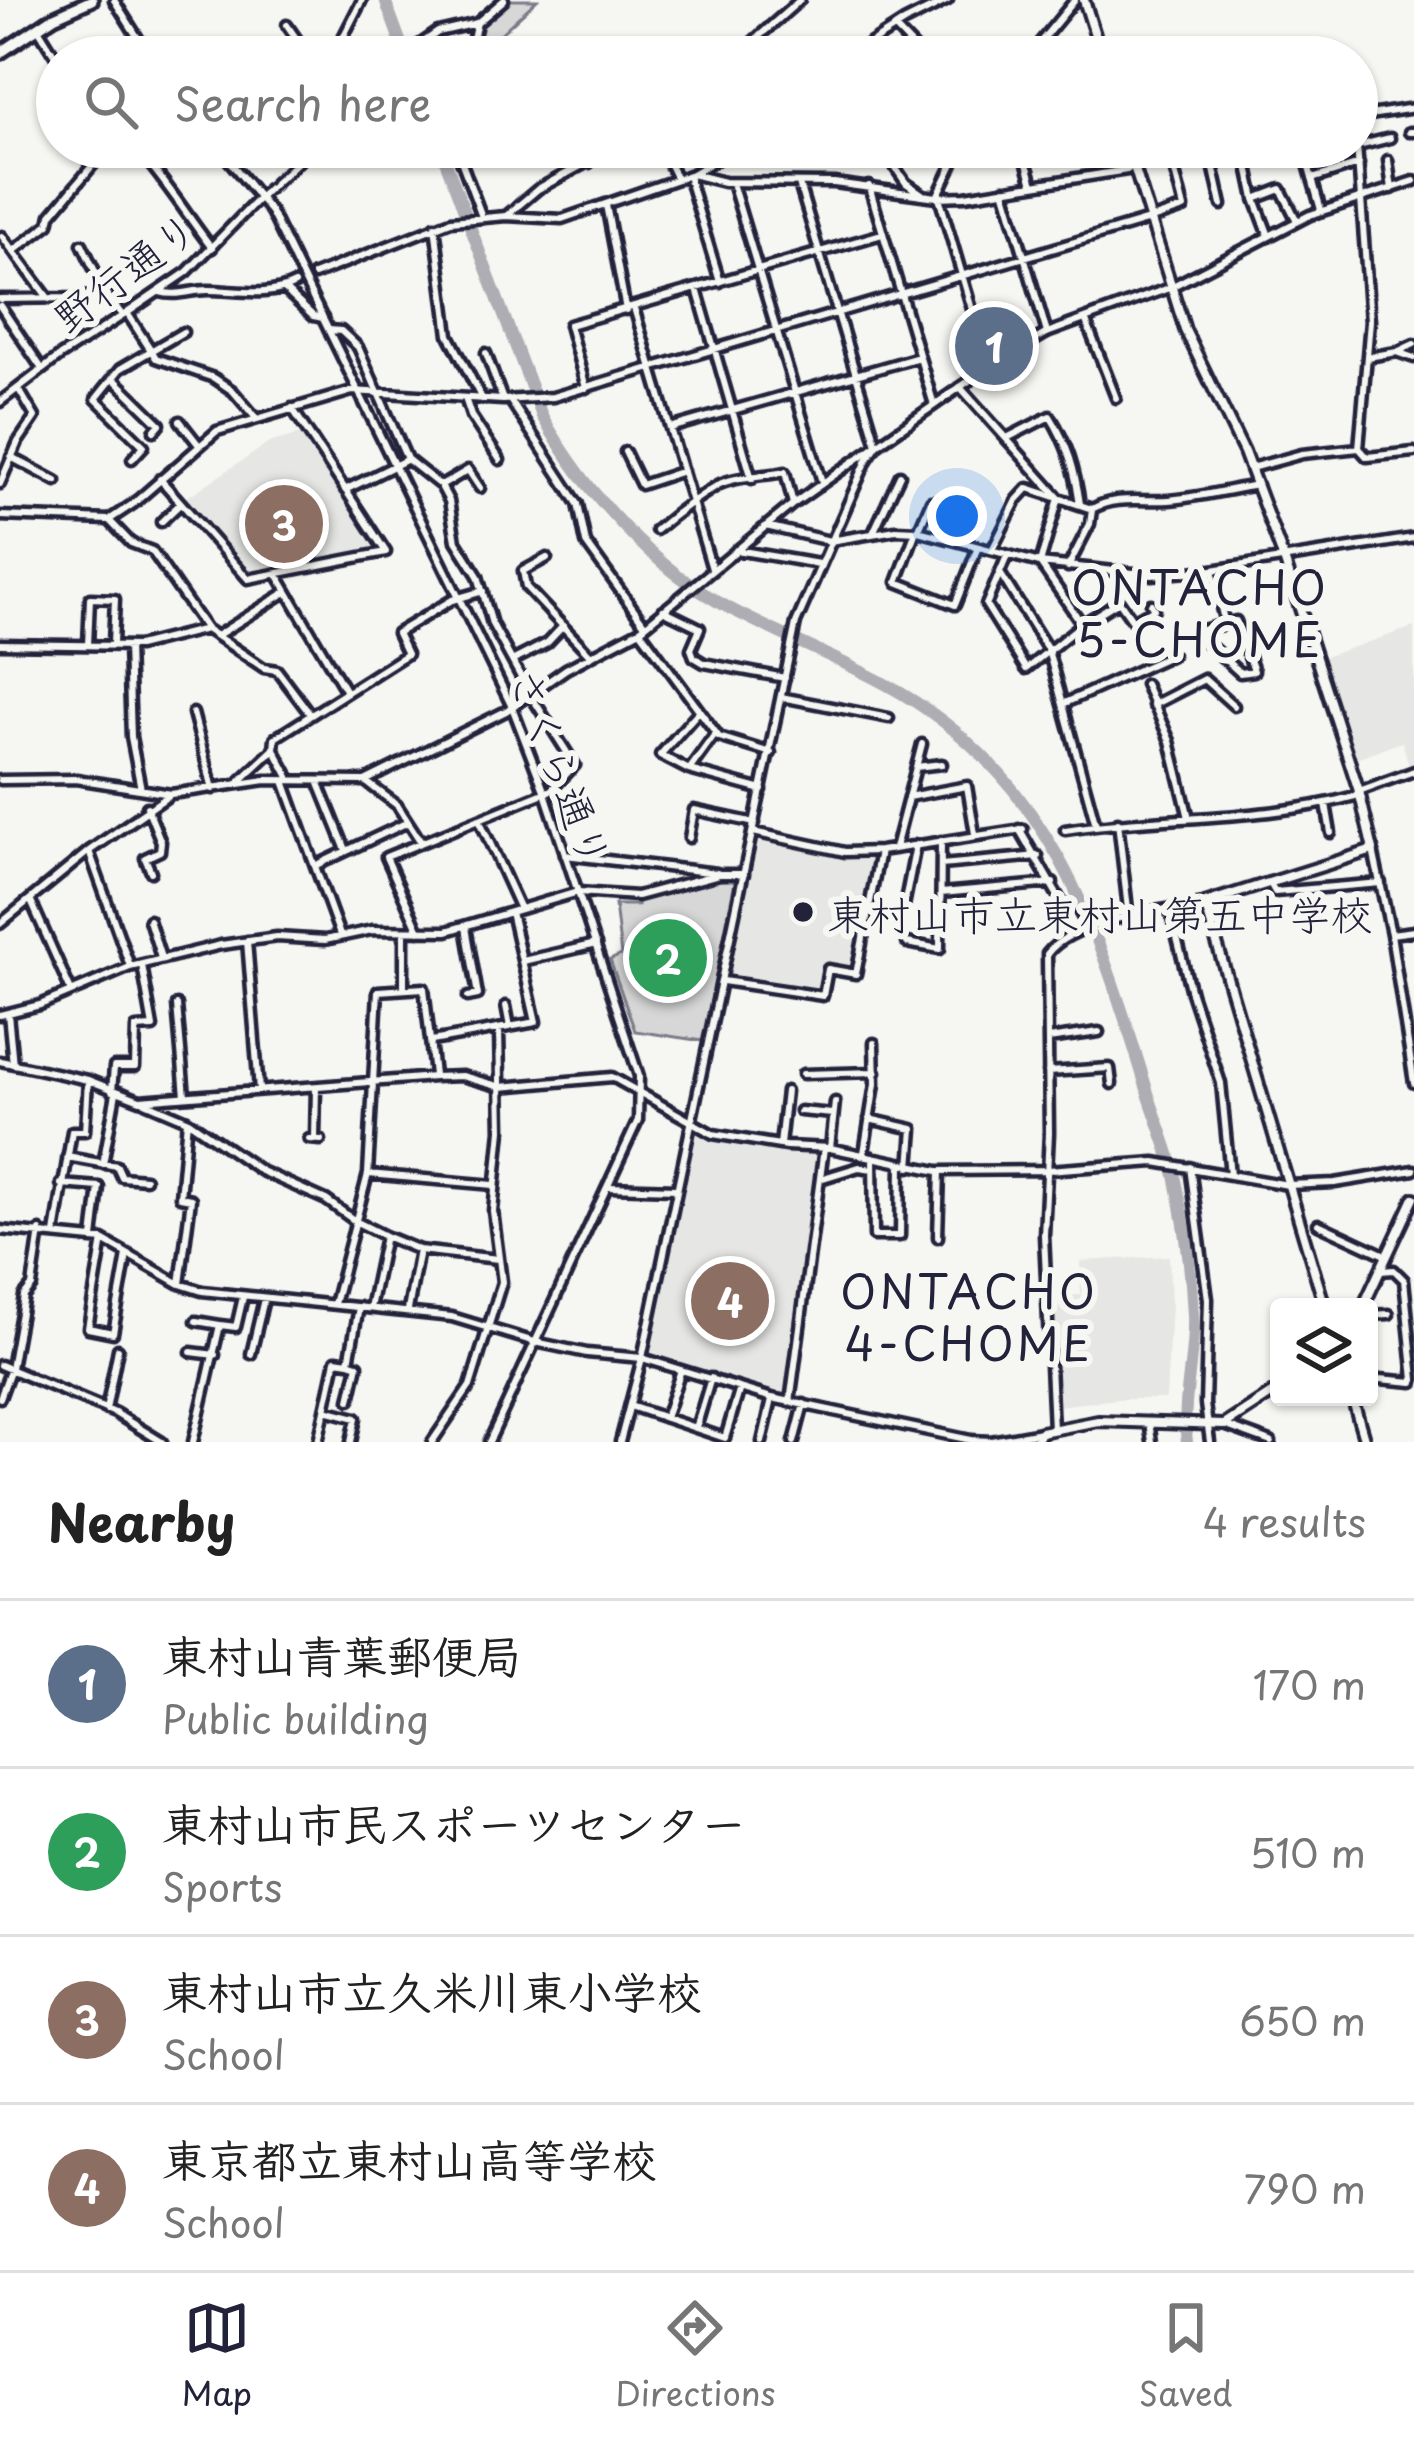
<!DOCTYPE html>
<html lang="en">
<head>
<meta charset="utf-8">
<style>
  :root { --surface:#fff; --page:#f6f6f6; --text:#222; --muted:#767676; --line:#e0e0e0; --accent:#22223b }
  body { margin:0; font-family:"Playpen Sans","Klee One",sans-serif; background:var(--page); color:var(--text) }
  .controls { position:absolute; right:36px; bottom:36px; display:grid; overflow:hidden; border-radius:12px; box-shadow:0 3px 9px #0004 }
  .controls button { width:108px; height:108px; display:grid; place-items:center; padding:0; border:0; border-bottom:3px solid var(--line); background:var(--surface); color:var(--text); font:60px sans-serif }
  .you { position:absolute; left:957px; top:516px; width:42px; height:42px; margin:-30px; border:9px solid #fff; border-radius:50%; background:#1a73e8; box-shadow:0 0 0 18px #1a73e833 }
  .badge { display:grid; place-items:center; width:78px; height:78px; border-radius:50%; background:var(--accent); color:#fff; font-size:39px; font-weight:700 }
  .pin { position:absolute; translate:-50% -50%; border:6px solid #fff; box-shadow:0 3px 12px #0006 }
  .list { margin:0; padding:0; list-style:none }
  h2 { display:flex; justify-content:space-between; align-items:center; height:156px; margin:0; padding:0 48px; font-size:51px }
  h2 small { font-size:39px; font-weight:400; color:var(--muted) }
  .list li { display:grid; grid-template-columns:78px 1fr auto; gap:36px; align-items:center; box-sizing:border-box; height:168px; padding:0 48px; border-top:3px solid var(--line) }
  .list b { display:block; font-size:45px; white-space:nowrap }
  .list p { margin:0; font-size:39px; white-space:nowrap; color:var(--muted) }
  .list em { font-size:39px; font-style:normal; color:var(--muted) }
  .icon { flex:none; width:66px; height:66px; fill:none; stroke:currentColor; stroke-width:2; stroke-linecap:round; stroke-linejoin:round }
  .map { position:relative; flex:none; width:1414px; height:1442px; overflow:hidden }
  .search { position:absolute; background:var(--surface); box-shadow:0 3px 9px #0004; left:36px; right:36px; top:36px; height:132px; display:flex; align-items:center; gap:30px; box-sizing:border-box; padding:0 42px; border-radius:66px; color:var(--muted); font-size:45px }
  .sheet { height:828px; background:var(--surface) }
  nav { display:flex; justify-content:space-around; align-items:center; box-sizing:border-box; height:168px; border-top:3px solid var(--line); background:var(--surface); font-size:33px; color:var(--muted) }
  nav a { display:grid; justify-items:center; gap:6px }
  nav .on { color:var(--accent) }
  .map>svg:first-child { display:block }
  .built { fill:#e6e6e4 }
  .green { fill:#d7d7d7; stroke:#7c7c89; stroke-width:3 }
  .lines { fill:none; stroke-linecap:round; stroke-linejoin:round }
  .river { stroke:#adadb3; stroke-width:12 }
  .minor-casing { stroke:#22223b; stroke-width:15 }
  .tertiary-casing { stroke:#22223b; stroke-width:15 }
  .secondary-casing { stroke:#22223b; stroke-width:16 }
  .primary-casing { stroke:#22223b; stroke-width:18 }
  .minor { stroke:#f6f6f2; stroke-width:6 }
  .tertiary { stroke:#f6f6f2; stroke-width:6 }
  .secondary { stroke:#f6f6f2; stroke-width:8 }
  .primary { stroke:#f6f6f2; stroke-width:9 }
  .poi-dot { fill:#22223b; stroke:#f6f6f2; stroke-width:4.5 }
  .labels { text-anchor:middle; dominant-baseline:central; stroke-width:12; stroke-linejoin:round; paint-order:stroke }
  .street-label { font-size:42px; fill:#22223b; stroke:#f6f6f2 }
  .poi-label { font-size:42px; fill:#22223b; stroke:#f6f6f2; text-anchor:start }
  .neighbourhood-label { font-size:45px; letter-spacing:3px; fill:#22223b; stroke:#f6f6f2 }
</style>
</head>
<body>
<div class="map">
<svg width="1414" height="1442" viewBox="0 0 1414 1442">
  <rect width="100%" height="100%" fill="#f6f6f2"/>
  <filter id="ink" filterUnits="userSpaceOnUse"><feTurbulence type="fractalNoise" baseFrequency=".00833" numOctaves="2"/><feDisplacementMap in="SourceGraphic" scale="24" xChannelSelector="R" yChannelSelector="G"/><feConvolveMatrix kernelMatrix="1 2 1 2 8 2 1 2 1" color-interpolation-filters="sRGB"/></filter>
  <g filter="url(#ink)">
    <path class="built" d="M300 434 379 549 249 574 184 499 269 443Z
      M1414 627V767L1410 768 1402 742 1356 758 1321 658Z
      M757 836 845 855H877L853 971 826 966 821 994 726 979Z
      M698 1131 744 1143 821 1153 788 1396 648 1353 694 1132Z
      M1169 1256 1171 1304 1166 1399H1118L1057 1406 1054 1295H1081L1080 1261Z"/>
    <path class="green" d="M510 0H537L483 50 479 46 483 25Z
      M732 877 735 881 703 1041 635 1031 610 960 621 955 615 905H637L638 901Z"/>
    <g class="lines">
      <path class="river" d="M385 0 406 57
        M440 147 542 416C586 493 652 568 731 609 782 636 836 657 887 685 1051 775 1097 926 1148 1093 1157 1122 1170 1150 1176 1180 1185 1223 1191 1271 1193 1315 1195 1357 1181 1400 1187 1442"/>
      <defs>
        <path id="minor" d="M287 25 309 57
          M37 27 57 59
          M895 28 923 57
          M473 46 488 57
          M333 57 362 0
          M402 57 438 32 477 23 504 0
          M468 57 477 23
          M725 57 748 46 800 0
          M849 57 904 22 948 0
          M1028 57 1075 0
          M1357 117 1414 108
          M1409 132H1414
          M1358 146 1390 138
          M135 147C164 177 186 215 212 248
          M456 147 482 217
          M577 147 589 163
          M661 147 677 179
          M881 147 906 183 922 194
          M1022 147 1033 184
          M1209 147 1222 205
          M1244 147 1255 199
          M1303 147 1321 210
          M1024 152 1054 147
          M1388 160 1392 189
          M692 174 724 182 834 183 937 197 965 196 1127 170 1133 165 1204 147
          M688 176 720 282
          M1312 179 1359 164
          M732 183 822 482
          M869 186 934 405
          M1004 189 1047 333
          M261 196 314 147
          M937 197 961 147
          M939 197 989 367
          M606 205 626 310
          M506 216 538 189 616 147
          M435 226 449 335 482 399
          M2 236 49 299
          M1269 236 1255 199 1281 189 1297 221
          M82 244 105 292
          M15 250 49 224 51 215 108 147
          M314 275 451 221 506 216 562 219 692 174 738 147
          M284 289 313 316 323 318
          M697 289 752 479
          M160 292C177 297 191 290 208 290 237 290 268 298 295 284
          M0 299 75 298 105 292 122 315
          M0 306 42 369
          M634 308 712 569
          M1086 321 1116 398
          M329 330 341 331 358 347 407 459 441 486 449 501 456 541 478 576 492 624 530 694 575 765 551 790 386 857 419 931
          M1397 352 1414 344
          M486 353 503 400
          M1368 357 1397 352 1414 358
          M114 379 160 424 154 431
          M960 387 1059 498 1040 563 1082 624
          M586 388 569 325 882 234
          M465 398 471 416 500 460
          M510 400 578 504 586 543 645 625
          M0 402 60 356 127 313 156 358 214 378 233 391 256 418
          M180 421 198 444
          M670 428 919 357
          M1007 438 1050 416C1068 445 1075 470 1080 504
          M1359 448 1367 457 1414 452
          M625 452 641 485 683 471
          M11 457 56 481
          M132 459 144 446 96 399 120 369 183 332
          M1251 468 1302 454 1359 448 1370 321 1357 145
          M160 479 248 579 386 552 292 408
          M0 484 18 442 35 417 18 388
          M441 486 468 470 480 488
          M345 490 406 460
          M0 516 109 520 133 504 217 431 352 391 503 400 553 397 1149 220 1184 208 1171 156
          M109 520 131 543 152 551 206 629 264 668 277 670 310 714
          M161 522 181 503
          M766 526 830 541 896 530 918 531 1040 563 1152 575 1212 570 1414 538
          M656 530C676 513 697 498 718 485 734 476 766 476 785 472L793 504
          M916 531 897 582 955 605 978 547
          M918 531 931 501
          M873 533 900 475
          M736 550 819 564
          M992 550 1017 500 1028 488 1092 509C1116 495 1144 502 1169 500 1199 497 1228 490 1257 485
          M1007 556 986 605 1026 669 1082 624 1119 601 1133 621 1154 609 1151 604
          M547 558 523 571 526 587 590 655
          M1068 567 1090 524 1092 510
          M1212 570 1225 624 1236 621 1254 671 1240 673 1195 632 1225 624
          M1000 573 1048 650 1096 825
          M277 574 345 690
          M663 610 700 628 691 649 694 657 704 663 785 678
          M640 630 719 737 771 753
          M218 635 286 592
          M0 644 138 646 206 629
          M88 645 90 598 115 599 113 643
          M128 646 131 737 141 789
          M514 660 547 643 563 626
          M1145 684 1170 741 1189 818
          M781 697 889 718
          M1063 704 1172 655
          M1153 705 1204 679 1234 706
          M699 711 660 755 689 770 762 790
          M193 713 213 789
          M916 767 942 764
          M689 770 715 734
          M289 777 274 749 275 738 407 654 397 633 452 600 483 591
          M0 780 76 779 171 794 266 780 365 781 506 711 566 669 640 630 793 504 877 445 799 184
          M240 781 274 749
          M284 781 340 935
          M318 781 346 850
          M365 781 397 805 421 842
          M908 797 967 786 975 834
          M1326 804 1331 833
          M147 807 161 842 160 851 145 858 151 872
          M479 819 520 909
          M1118 822 1129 918
          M1019 829 1077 929
          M1065 830C1161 815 1261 822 1355 796L1359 791 1414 771
          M753 832 845 852 880 851 1023 829
          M689 838 694 810 755 823
          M895 848 922 744
          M89 851 130 966
          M565 855 717 873
          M941 865 1038 856
          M315 866 408 822
          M1270 883 1275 892 1381 883
          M941 893 1053 883
          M31 901 71 991
          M904 906 916 845
          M1170 910 1191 993 1221 1083 1230 1175
          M149 920 161 958
          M0 924 89 851 168 796
          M466 927 478 995 468 997
          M404 931V989
          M247 941 259 1090
          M907 943 940 949 941 841
          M523 961 596 944
          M723 981 823 996 828 969 856 974 880 851
          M177 1005 185 1096
          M506 1006 510 1027
          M8 1014 13 1064
          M0 1015 40 1005 130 967 221 945 277 937 325 940 372 930 447 931 578 892 637 896 719 874H744
          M1048 1039 1099 1032
          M432 1041 536 1022 511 912
          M0 1061 88 1080 140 1100 434 1077 462 1076 501 1087 612 1077 713 1134 786 1146 830 1148 938 1171 1048 1170 1155 1162 1288 1185 1335 1183 1414 1170
          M1048 1072 1110 1068 1112 1084
          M803 1074 876 1072
          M112 1091 114 1067H135L136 1028 153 1027 142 965
          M145 1102 187 1120 261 1171 326 1200 355 1221 385 1236 419 1250 498 1259
          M800 1111 833 1114
          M869 1119 913 1129 910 1167
          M309 1139 321 1140
          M315 1139 316 1087
          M780 1145 786 1091
          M830 1148 835 1102
          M864 1153 875 1084 874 1043
          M67 1157 117 1166 122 1177 145 1179
          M873 1157 874 1236H900L901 1165
          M103 1164 116 1093
          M1190 1167 1208 1299 1205 1404 1210 1442
          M368 1174 494 1185
          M820 1179 859 1167 873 1169
          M61 1184 99 1187 93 1238
          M608 1187 676 1189
          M1318 1224 1387 1256
          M0 1230 103 1240 180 1284 202 1291 452 1317 535 1342 587 1353 642 1358 772 1398 971 1440 991 1441 1041 1432
          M55 1233 72 1131H85L88 1080
          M938 1237 940 1171
          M103 1240 88 1328 113 1333 127 1255
          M1380 1271 1394 1270 1404 1280 1414 1379
          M180 1284 191 1199 180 1197 187 1120
          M334 1304 368 1174 378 991 424 988 434 1075
          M370 1308 385 1236
          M408 1310 419 1250
          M1369 1315 1389 1314
          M196 1321 220 1325
          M191 1352 215 1355
          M251 1354 264 1299
          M0 1365 115 1413 162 1442
          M1369 1378 1413 1382
          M0 1398 11 1368 24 1296 32 1286 40 1231
          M350 1400 358 1365 349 1362 359 1307
          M790 1402 824 1148
          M630 1406 725 1438 740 1388
          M106 1410 118 1349
          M325 1410 356 1418 351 1442
          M665 1418 681 1370
          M1149 1422 1152 1442
          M1224 1425 1271 1442
          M696 1428 711 1378
          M1053 1429 1044 1235 1049 1133 1047 954C1073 919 1162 910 1205 903
          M193 1442 220 1325 236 1327 243 1297
          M318 1442 336 1360 349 1362
          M432 1442 470 1386 502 1282 493 1211 501 1130 499 1030
          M762 1442 772 1399
          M794 1442 804 1404"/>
        <path id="tertiary" d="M114 0 150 57
          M218 147 271 212 512 707 545 793 639 1076 638 1120 489 1442
          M127 313 187 272 261 196
          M1373 850 1391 934 1414 1083
          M1391 934 1414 931
          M620 1442 642 1358 796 623 867 460 877 445 989 367 1047 333 1169 288 1310 215 1414 181"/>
        <path id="secondary" d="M1084 0 1102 57
          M1128 147 1185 330 1244 452 1284 559 1359 791 1373 850 1205 903 1325 1307
          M1363 1307 1414 1198
          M1352 1397 1365 1442
          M1036 1442 1041 1432 1098 1421 1224 1425 1279 1389"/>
        <path id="primary" d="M0 53 54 17 92 0"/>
      </defs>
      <use href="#minor" class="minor-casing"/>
      <use href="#tertiary" class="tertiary-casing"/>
      <use href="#secondary" class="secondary-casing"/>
      <use href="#primary" class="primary-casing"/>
      <use href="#minor" class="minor"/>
      <use href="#tertiary" class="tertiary"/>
      <use href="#secondary" class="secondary"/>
      <use href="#primary" class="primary"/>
    </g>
  </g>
  <circle class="poi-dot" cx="803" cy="912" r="12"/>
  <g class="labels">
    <g class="street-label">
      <text transform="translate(124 271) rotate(-37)">野行通り</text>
      <text transform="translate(562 767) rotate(69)">さくら通り</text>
    </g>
    <g class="poi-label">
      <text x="827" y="912">東村山市立東村山第五中学校</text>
    </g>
    <g class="neighbourhood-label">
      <text x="1200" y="586">ONTACHO<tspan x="1200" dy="52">5-CHOME</tspan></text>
      <text x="969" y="1290">ONTACHO<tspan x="969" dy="52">4-CHOME</tspan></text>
    </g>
  </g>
</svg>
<div class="controls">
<button><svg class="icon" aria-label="layers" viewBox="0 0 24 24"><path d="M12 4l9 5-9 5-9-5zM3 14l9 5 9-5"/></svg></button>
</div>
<div class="you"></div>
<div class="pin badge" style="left:994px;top:346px;background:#5c6f8a">1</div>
<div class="pin badge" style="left:668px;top:958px;background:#2e9e5b">2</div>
<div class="pin badge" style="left:284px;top:524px;background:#8d6e63">3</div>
<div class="pin badge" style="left:730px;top:1301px;background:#8d6e63">4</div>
<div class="search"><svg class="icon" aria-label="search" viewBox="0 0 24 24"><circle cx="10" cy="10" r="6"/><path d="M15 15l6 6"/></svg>Search here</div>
</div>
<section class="sheet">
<h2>Nearby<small>4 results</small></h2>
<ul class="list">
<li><span class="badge" style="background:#5c6f8a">1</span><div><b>東村山青葉郵便局</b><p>Public building</p></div><em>170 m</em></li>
<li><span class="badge" style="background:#2e9e5b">2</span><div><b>東村山市民スポーツセンター</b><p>Sports</p></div><em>510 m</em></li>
<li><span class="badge" style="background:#8d6e63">3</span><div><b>東村山市立久米川東小学校</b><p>School</p></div><em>650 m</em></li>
<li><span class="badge" style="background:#8d6e63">4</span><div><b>東京都立東村山高等学校</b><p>School</p></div><em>790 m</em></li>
</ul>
</section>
<nav>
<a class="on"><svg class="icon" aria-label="map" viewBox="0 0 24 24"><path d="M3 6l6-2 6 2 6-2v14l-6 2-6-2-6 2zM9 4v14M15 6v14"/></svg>Map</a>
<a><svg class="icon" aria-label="directions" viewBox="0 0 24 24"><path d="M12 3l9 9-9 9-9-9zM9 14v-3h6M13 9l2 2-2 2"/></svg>Directions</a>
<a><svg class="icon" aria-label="saved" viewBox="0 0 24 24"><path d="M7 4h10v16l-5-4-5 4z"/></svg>Saved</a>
</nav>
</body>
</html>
